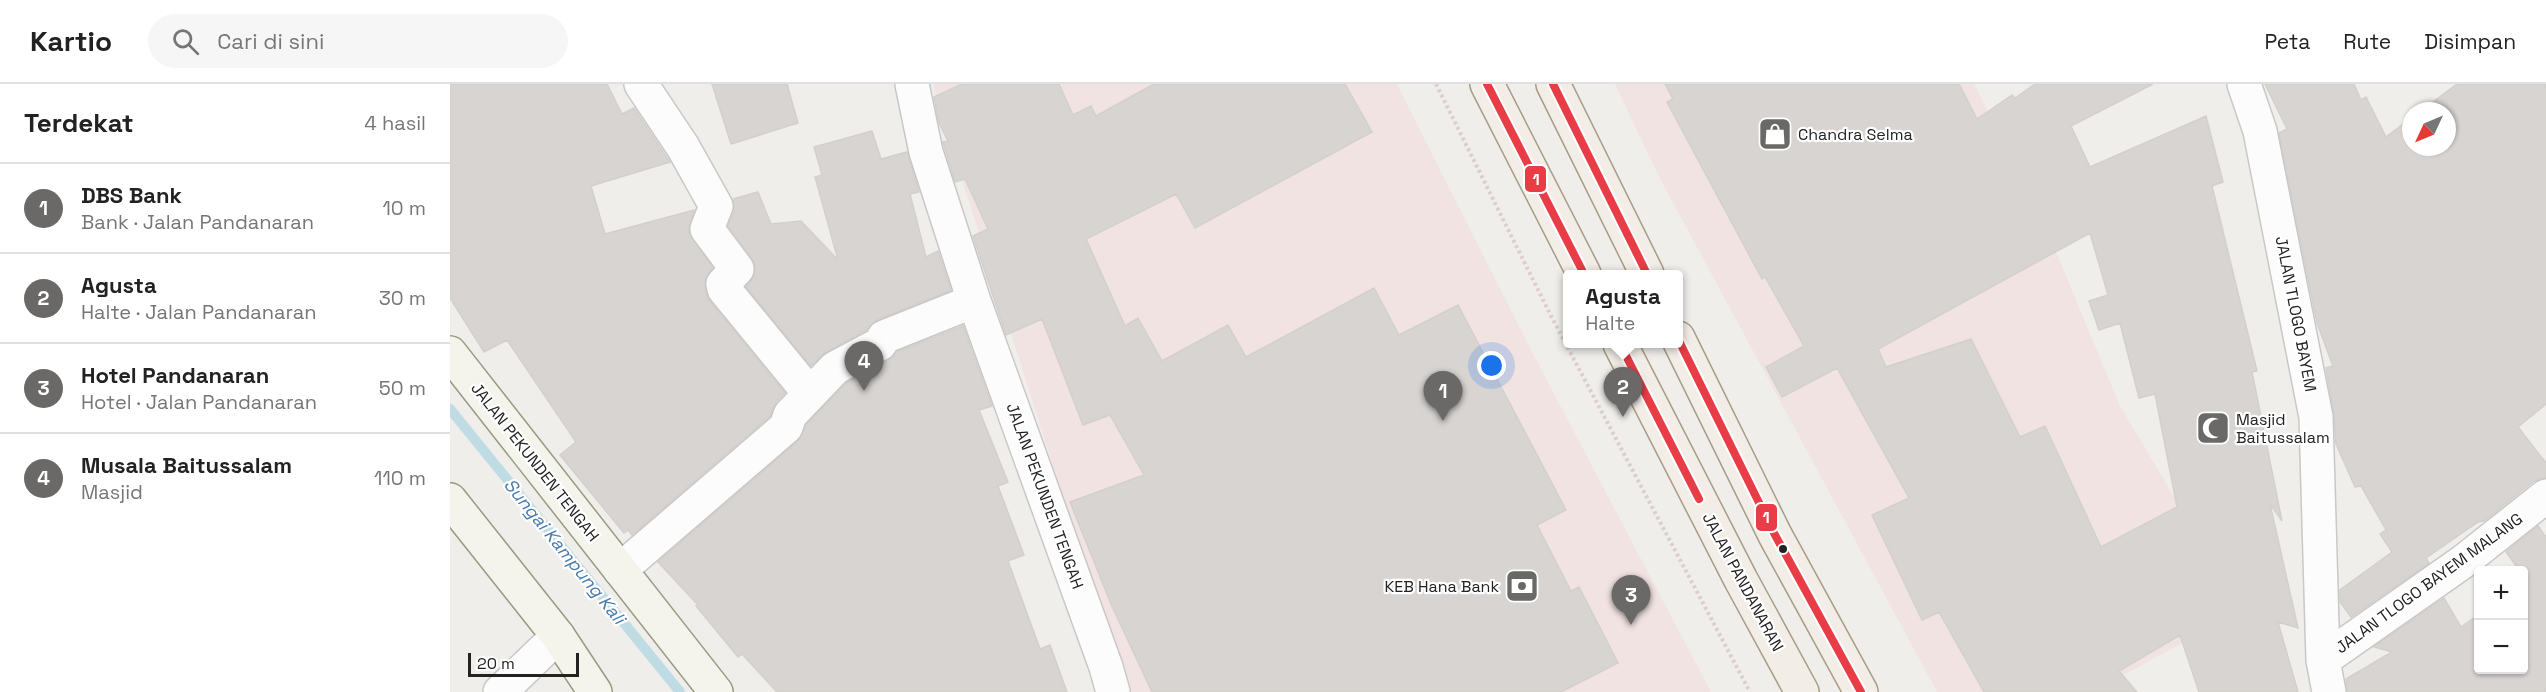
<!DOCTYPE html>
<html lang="id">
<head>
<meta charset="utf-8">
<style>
  :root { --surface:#fff; --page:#f6f6f6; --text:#222; --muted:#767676; --line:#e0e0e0; --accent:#6a6968 }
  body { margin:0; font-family:"Space Grotesk",sans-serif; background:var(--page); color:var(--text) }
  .controls { position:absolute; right:18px; bottom:18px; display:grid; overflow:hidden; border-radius:6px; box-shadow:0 2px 4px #0004 }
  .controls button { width:54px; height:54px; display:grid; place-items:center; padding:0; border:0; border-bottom:2px solid var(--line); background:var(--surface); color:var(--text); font:30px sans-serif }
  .compass { position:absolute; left:1952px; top:18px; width:54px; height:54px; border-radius:50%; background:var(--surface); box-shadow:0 2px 4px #0004; rotate:226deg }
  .scale { position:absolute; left:18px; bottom:15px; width:111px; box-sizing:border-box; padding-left:6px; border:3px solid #222; border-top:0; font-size:16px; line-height:21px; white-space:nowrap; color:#222; -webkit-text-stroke:4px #fff; paint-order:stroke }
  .you { position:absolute; left:1042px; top:282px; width:21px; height:21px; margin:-15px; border:4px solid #fff; border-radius:50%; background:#1a73e8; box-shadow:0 0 0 9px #1a73e833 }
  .badge { display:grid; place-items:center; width:39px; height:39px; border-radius:50%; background:var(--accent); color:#fff; font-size:20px; font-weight:700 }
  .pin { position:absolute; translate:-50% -50px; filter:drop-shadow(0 2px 3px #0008) }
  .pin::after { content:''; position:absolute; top:32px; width:21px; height:18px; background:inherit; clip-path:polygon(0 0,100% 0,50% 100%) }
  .popup { position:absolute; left:1113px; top:186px; width:120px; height:78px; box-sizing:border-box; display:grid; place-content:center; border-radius:6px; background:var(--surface); filter:drop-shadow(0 2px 4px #0005); font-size:20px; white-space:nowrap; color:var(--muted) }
  .popup b { font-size:22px; color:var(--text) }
  .popup::after { content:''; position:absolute; left:50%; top:100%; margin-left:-12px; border:12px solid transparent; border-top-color:var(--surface) }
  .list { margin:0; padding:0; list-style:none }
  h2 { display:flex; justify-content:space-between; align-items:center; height:78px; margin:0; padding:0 24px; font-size:26px }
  h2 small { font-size:20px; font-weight:400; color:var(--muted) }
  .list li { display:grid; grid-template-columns:39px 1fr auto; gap:18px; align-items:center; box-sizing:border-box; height:90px; padding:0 24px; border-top:2px solid var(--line) }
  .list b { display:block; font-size:22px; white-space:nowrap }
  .list p { margin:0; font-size:20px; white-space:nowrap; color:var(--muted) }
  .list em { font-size:20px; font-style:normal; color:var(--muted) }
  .icon { flex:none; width:33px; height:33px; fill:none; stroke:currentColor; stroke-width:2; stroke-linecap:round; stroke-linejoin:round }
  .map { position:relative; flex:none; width:2096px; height:608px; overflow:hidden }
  header { display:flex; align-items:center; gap:36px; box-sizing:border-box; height:84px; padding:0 30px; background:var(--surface); border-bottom:2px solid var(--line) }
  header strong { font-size:28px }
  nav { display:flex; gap:33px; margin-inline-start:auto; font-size:21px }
  .search { width:420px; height:54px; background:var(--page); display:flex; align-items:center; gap:15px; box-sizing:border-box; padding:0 21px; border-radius:33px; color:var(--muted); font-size:22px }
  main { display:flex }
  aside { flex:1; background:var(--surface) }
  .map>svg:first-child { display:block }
  .commercial { fill:#f1e3e1 }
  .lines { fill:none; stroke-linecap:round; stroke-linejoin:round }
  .stream { stroke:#bfdbe3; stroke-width:10 }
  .building { fill:#d7d4d2; stroke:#d3d0cc; stroke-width:1.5; fill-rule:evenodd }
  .street-casing { stroke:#c9c8c7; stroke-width:36 }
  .secondary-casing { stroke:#999a82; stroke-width:36 }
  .primary-casing { stroke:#a79c86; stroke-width:36 }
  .path { stroke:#dccecd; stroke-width:4; stroke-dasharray:3 3; stroke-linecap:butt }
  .street { stroke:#fdfcfc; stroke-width:33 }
  .secondary { stroke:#f4f4ed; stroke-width:33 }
  .primary { stroke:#f3ede7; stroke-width:33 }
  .bus-1-casing { stroke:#fff; stroke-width:12 }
  .bus-1 { stroke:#e83d46; stroke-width:8 }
  .bus-dot { fill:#222; stroke:#fff; stroke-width:2 }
  .labels { text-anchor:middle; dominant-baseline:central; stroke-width:4.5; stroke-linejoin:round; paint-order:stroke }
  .poi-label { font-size:16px; fill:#222; stroke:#fff; text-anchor:start }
  .street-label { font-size:16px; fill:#222; stroke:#fff }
  .water-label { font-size:18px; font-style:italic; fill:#4a7aab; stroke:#fff }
  .line-badge { stroke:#fff; stroke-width:2 }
  .badge-label { font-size:16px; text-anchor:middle; font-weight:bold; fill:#fff }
</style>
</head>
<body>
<header>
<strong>Kartio</strong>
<div class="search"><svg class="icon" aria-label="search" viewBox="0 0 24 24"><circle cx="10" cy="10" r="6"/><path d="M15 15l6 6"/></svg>Cari di sini</div>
<nav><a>Peta</a><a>Rute</a><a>Disimpan</a></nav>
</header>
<main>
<aside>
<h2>Terdekat<small>4 hasil</small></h2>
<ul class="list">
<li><span class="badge">1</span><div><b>DBS Bank</b><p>Bank · Jalan Pandanaran</p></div><em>10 m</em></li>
<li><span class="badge">2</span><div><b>Agusta</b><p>Halte · Jalan Pandanaran</p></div><em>30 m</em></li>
<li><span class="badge">3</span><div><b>Hotel Pandanaran</b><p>Hotel · Jalan Pandanaran</p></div><em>50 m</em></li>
<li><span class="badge">4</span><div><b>Musala Baitussalam</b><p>Masjid</p></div><em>110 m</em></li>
</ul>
</aside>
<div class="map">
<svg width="2096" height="608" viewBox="0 0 2096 608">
  <rect width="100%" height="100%" fill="#f0eeeb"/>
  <path class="commercial" d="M484 0H947L1081 266 1261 608H675L486 14Z
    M1165 0H1524L1587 122 1670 322 1792 527 1642 608H1487L1208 91Z"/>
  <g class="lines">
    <path class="stream" d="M0 325 230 608"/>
  </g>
  <path class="building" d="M0 0H157L172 30 184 24 220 78 141 102 155 150 244 126 239 148 263 184 255 195 256 209 259 216 335 309 326 318 320 332 182 451 178 446 174 449 110 371 126 358 57 256 34 268 0 214Z
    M262 0H337L348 39 281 60Z
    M512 0H609L623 31 641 22 646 32 704 0H895L922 48 745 144 726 110 636 155 675 242 688 234 712 277 778 241 796 273 924 204 949 251 1008 221 1116 426 1087 441 1121 507 1129 503 1168 579 1111 608H702L661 520 620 418 694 391 660 331 633 341 592 235 556 251 523 152 538 145 515 95 505 98 493 58 498 57 489 39 484 13Z
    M1215 0H1509L1527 35 1562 11 1565 14 1585 0H1703L1621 42 1640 83 1756 32 1773 98 1762 102 1807 287 1802 288 1832 437 1820 420 1848 544 1828 538 1848 608H1749L1730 551 1669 587 1687 608H1534L1489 528 1472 536 1422 431 1459 414 1387 284 1332 313 1316 283 1354 262 1315 193 1312 195 1217 18 1223 15ZM1640 149 1658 211 1639 217 1649 246 1670 239 1689 314 1705 310 1727 423 1651 463 1595 342 1570 353 1521 255 1436 283 1428 265Z
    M1815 0H1904L1911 16 1916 13 1936 53 1961 34V63H1997V27H1971L2007 0H2096V320L2068 343 2096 379V394L2084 397 2034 437 2028 438 1976 474 1979 479 1901 533 1890 518V506L1942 468 1930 450 1936 446 1911 402 1905 403 1886 360 1884 330 1876 284 1883 282 1867 239 1829 49 1837 45Z
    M422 47 431 75 457 68 469 108 460 110 476 173 488 167 501 206 427 236 416 246 376 268 361 282 296 203 305 191V182L302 174 278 142 284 128 283 115 308 108 321 140 351 137 388 176 365 93 372 91 364 63Z
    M513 242 542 322 529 326 558 398 548 402 574 471 558 477 590 565 600 561 617 608H327L292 570 288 573 246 522 248 521 208 478 348 357 356 341 396 299 439 277 447 268Z
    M2088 442 2096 453V608H1897L1896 595 1942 568 1924 563 1994 514 2011 543 2028 531V585H2073V499L2076 497 2073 486H2069L2056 468Z"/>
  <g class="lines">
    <defs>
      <path id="street" d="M191 0 233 63 266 122 257 145 287 185 273 200 274 205 360 310
        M462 0 476 68 524 217 656 583 663 608
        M1794 0 1810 47 1866 333 1873 576 1879 608
        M170 486 336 343 340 331 385 284 430 260 434 253 524 217
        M1873 576 2014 477 2096 412
        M50 608 108 552"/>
      <path id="secondary" d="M0 269 266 608
        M0 416 108 552 145 608"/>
      <path id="primary" d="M1037 0 1134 190
        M1103 0 1197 190
        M1228 254 1325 451 1411 608
        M1170 260 1291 496 1352 608"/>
    </defs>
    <use href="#street" class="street-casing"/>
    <use href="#secondary" class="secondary-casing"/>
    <use href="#primary" class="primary-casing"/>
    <path class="path" d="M986 0 1101 232 1300 608"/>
    <use href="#street" class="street"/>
    <use href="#secondary" class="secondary"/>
    <use href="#primary" class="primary"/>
    <defs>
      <path id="bus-1" d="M1037 0 1134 190
        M1103 0 1197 190
        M1228 255 1325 451 1411 608
        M1170 260 1249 415"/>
    </defs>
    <use href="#bus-1" class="bus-1-casing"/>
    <use href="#bus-1" class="bus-1"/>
  </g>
  <defs>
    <symbol id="shop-square" viewBox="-11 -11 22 22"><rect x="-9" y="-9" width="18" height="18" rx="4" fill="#6a6968" stroke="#fff"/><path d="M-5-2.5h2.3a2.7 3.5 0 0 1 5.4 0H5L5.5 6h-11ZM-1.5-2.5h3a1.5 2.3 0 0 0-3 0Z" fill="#fff"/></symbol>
    <symbol id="mosque-square" viewBox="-11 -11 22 22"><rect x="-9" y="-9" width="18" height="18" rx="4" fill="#6a6968" stroke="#fff"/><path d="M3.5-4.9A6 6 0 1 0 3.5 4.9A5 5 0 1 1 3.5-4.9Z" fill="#fff"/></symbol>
    <symbol id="bank-square" viewBox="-11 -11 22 22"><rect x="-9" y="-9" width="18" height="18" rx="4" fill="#6a6968" stroke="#fff"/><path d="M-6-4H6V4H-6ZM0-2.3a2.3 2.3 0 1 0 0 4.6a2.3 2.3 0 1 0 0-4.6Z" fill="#fff"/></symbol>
  </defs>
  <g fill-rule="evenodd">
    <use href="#shop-square" x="1306" y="31" width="38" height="38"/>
    <use href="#mosque-square" x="1744" y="325" width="38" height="38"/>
    <use href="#bank-square" x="1053" y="483" width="38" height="38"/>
  </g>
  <circle class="bus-dot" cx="1333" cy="465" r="5"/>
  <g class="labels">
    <g class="poi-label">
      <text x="1348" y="50">Chandra Selma</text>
      <text x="1786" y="335">Masjid<tspan x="1786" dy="18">Baitussalam</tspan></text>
      <text x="1049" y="502" text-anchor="end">KEB Hana Bank</text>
    </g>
    <g class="street-label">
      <text transform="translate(1846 230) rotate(79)">JALAN TLOGO BAYEM</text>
      <text transform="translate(85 378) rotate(52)">JALAN PEKUNDEN TENGAH</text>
      <text transform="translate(595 412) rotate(70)">JALAN PEKUNDEN TENGAH</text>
      <text transform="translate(1293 498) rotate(62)">JALAN PANDANARAN</text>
      <text transform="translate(1979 499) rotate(-36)">JALAN TLOGO BAYEM MALANG</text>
    </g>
    <g class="water-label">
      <text transform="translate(115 467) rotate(51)">Sungai Kampung Kali</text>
    </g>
  </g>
  <g class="line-badge">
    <rect x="1074" y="81" width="23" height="28" rx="6" fill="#e83d46"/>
    <rect x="1305" y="419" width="23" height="29" rx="6" fill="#e83d46"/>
  </g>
  <g class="badge-label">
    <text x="1086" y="101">1</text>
    <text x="1316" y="439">1</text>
  </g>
</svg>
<div class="controls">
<button>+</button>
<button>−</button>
</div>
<svg class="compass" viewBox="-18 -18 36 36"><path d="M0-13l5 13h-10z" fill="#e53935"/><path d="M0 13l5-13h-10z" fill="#767676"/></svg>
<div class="scale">20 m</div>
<div class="you"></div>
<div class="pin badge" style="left:993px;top:337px">1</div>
<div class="pin badge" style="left:1173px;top:333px">2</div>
<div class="popup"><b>Agusta</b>Halte</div>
<div class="pin badge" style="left:1181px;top:541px">3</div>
<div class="pin badge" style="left:414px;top:307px">4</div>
</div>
</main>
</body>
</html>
